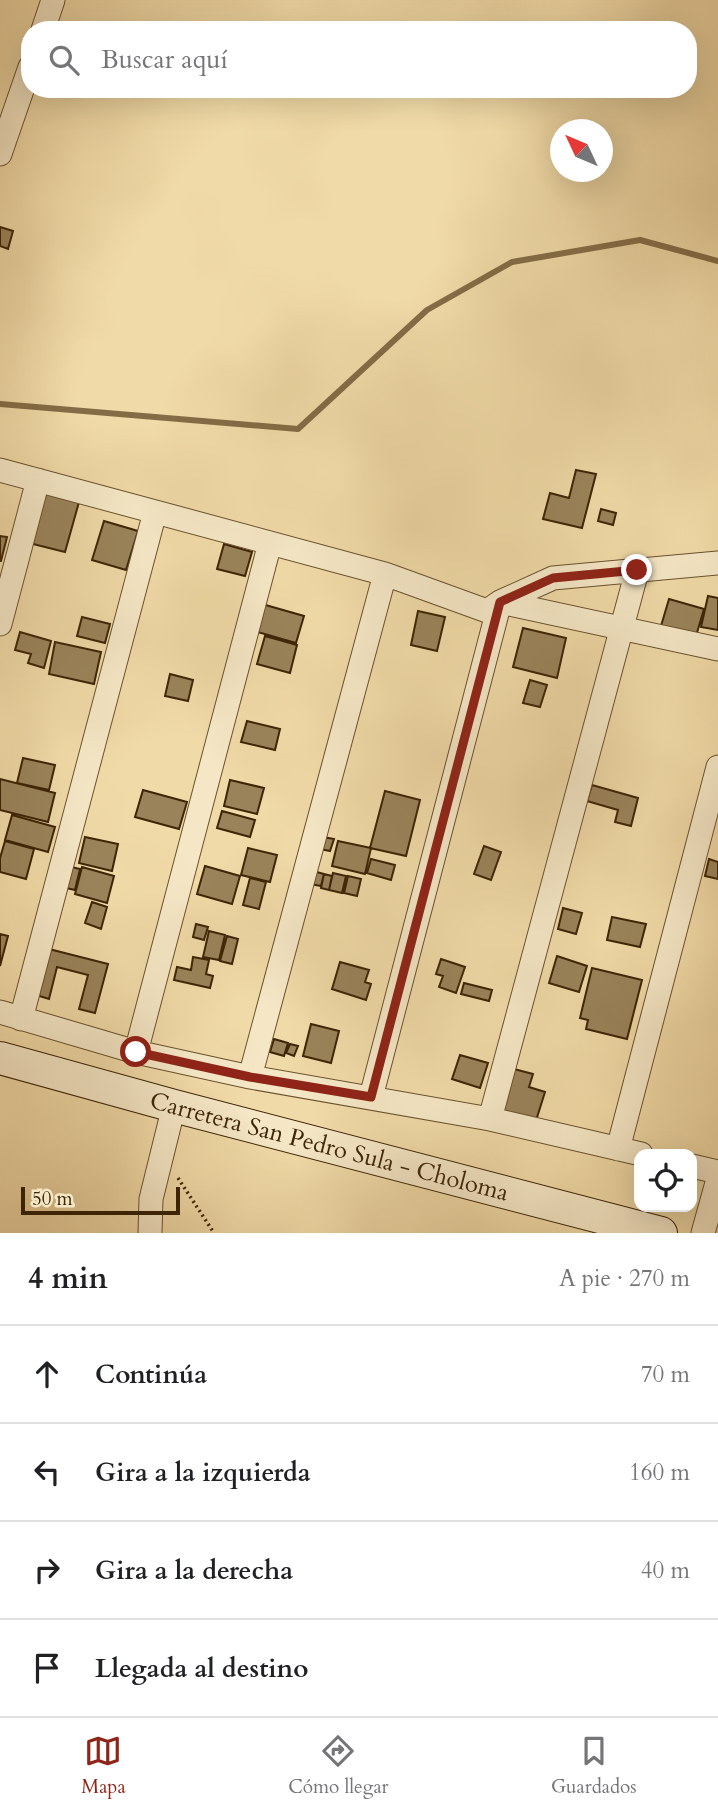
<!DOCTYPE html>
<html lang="es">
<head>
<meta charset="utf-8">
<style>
  :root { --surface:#fff; --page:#f6f6f6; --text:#202124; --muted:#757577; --line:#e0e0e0; --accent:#8f2418 }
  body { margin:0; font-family:Cardo,serif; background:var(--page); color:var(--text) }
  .controls { position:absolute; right:21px; bottom:21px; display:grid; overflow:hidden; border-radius:14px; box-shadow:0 7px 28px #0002 }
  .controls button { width:63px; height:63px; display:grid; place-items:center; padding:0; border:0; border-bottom:2px solid var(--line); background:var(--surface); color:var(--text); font:35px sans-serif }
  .compass { position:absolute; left:550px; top:119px; width:63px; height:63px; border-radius:50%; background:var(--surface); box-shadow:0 7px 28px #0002; rotate:314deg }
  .scale { position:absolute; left:21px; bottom:18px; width:159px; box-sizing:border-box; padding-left:7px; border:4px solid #3d2506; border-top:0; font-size:19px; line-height:24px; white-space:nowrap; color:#3d2506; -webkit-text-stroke:5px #f5e7c6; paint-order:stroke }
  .stop { position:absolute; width:21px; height:21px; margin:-16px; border:5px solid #8f2418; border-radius:50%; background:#fff }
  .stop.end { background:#8f2418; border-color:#fff; box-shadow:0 2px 7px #0008 }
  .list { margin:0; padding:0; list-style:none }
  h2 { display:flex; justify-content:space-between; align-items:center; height:91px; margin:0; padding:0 28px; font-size:30px }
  h2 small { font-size:23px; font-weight:400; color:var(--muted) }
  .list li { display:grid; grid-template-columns:46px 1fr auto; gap:21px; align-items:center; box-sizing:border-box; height:98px; padding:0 28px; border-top:2px solid var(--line) }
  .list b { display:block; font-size:26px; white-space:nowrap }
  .list em { font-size:23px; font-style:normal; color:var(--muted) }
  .icon { flex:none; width:38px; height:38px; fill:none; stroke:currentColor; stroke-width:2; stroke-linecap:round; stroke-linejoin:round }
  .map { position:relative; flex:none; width:718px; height:1233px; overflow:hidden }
  .search { position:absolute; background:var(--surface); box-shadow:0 7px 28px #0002; left:21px; right:21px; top:21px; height:77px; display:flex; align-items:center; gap:18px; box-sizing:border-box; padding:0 24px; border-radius:28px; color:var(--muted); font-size:26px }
  .sheet { height:483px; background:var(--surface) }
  nav { display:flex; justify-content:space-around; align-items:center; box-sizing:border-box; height:98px; border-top:2px solid var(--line); background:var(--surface); font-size:19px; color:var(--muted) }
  nav a { display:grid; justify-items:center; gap:4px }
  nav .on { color:var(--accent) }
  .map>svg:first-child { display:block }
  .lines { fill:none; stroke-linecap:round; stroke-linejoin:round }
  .stream { stroke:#846c46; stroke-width:6 }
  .building { fill:#9a835a; stroke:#3d2506; stroke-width:2 }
  .minor-casing { stroke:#6a522e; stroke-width:25 }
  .secondary-casing { stroke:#3d2506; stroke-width:34 }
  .path { stroke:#3d2506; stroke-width:3.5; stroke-dasharray:2 3.5; stroke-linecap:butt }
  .minor { stroke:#f5e7c6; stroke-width:23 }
  .secondary { stroke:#f5e7c6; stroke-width:32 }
  .route { stroke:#8f2418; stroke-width:9 }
  .labels { text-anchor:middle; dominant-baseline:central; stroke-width:6; stroke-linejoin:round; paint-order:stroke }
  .street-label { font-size:24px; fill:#3d2506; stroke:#f5e7c6 }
</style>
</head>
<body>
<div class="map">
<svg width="718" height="1233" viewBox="0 0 718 1233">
  <rect width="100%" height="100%" fill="#f0daa7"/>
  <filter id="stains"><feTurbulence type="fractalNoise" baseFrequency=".00286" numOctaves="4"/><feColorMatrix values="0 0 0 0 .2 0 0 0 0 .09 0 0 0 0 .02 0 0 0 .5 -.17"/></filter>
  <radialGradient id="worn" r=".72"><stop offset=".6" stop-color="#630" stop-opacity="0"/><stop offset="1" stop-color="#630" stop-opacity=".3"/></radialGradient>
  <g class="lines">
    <path class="stream" d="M0 404 298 429 427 310 512 262 640 240 718 261"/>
  </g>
  <path class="building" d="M0 227 13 231 8 249 0 246Z
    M576 470 596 474 582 528 543 519 550 493 569 498Z
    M42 492 79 502 65 552 29 543Z
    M601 509 616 513 613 525 598 521Z
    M104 521 138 531 126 570 92 560Z
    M0 536 7 537 1 561H0Z
    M224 544 252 552 245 576 217 569Z
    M708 596 718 598V630L701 627Z
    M669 599 704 609 696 636 661 626Z
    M262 604 304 616 296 643 254 631Z
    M418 611 445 617 437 651 411 645Z
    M82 617 110 624 105 643 77 636Z
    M523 628 566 638 557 678 513 667Z
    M20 632 51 641 44 668 28 663 31 654 15 650Z
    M265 636 297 645 290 673 257 664Z
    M55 642 101 652 94 684 49 674Z
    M170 674 193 680 188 701 165 696Z
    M530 680 547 685 540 707 523 703Z
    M247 721 280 729 275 750 241 742Z
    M23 758 55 765 49 790 17 783Z
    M0 779 55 793 48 822 0 810Z
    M230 780 264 788 257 814 224 806Z
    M592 785 638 798 631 826 615 822 618 810 587 801Z
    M143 790 187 802 179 829 135 817Z
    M385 791 420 800 406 856 370 848Z
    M222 811 255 820 250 837 217 828Z
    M12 815 55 827 48 852 5 840Z
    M85 837 118 844 112 871 79 863Z
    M323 837 334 839 330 851 320 849Z
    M5 841 34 849 26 879 0 872V858Z
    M338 841 371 848 365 874 332 866Z
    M484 846 501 852 491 880 474 874Z
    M248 848 277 855 270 882 241 875Z
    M371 859 395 865 391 880 367 873Z
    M709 859 718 862V879L705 876Z
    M67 866 80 869 75 890 62 887Z
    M205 866 240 876 232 904 197 894Z
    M82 867 114 876 107 903 75 894Z
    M313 871 324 874 321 886 310 884Z
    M333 873 346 876 342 893 329 890Z
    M324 874 332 876 329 890 321 888Z
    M348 876 361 879 357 896 344 893Z
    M250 878 266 882 259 909 243 905Z
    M92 902 107 907 101 929 85 923Z
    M563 908 582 913 576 934 558 929Z
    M612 917 646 924 640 947 607 940Z
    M196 924 208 927 204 940 193 937Z
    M209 931 225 935 219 960 203 957Z
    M0 934 8 936 0 966Z
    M227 936 238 939 232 964 220 961Z
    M45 948 108 964 95 1013 79 1009 88 975 57 967 49 999 33 994Z
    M557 956 587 966 579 992 549 983Z
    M193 957 209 960 206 974 213 976 210 988 174 980 177 967 191 970Z
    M441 959 465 967 456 993 439 987 443 976 436 974Z
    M340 962 369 970 365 982 371 984 366 1000 332 989Z
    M592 968 642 980 627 1039 586 1029 588 1020 580 1018Z
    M464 983 492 990 489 1001 461 994Z
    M311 1024 339 1031 331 1063 303 1056Z
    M274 1039 288 1043 284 1056 270 1052Z
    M290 1044 298 1046 294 1056 286 1053Z
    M460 1055 488 1063 480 1088 452 1079Z
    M514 1069 533 1074 529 1087 545 1092 534 1127 500 1117Z"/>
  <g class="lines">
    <defs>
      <path id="minor" d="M43 30 53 0
        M0 154 30 67
        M0 470 385 574 487 611 500 602 553 578 718 563
        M0 624 38 480
        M0 1012 136 1052 250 1077 490 1119 641 1154
        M21 1019 155 512
        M136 1052 270 543
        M250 1077 385 574
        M371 1097 500 602 718 649
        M490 1119 637 571
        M618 1149 718 767
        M692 1166 718 1172
        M150 1233 151 1199 174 1106
        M703 1233 718 1179"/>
      <g id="secondary">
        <path id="s1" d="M0 1058 174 1106 661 1233"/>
      </g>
    </defs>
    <use href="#minor" class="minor-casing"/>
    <use href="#secondary" class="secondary-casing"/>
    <path class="path" d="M178 1178 214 1233"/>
    <use href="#minor" class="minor"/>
    <use href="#secondary" class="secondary"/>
  </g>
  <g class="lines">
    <path class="route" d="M136 1052 250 1077 371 1097 500 602 553 578 637 570"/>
  </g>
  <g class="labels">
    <g class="street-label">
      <text stroke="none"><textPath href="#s1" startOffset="341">Carretera San Pedro Sula - Choloma</textPath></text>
    </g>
  </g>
  <rect width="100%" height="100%" filter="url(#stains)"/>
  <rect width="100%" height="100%" fill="url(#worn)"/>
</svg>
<div class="controls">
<button><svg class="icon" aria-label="locate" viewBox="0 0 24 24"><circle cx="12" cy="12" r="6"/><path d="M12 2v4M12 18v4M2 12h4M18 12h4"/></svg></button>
</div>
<svg class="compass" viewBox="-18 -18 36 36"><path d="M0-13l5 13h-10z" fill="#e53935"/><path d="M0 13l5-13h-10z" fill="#757577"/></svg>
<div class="scale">50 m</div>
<div class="stop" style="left:136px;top:1052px"></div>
<div class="stop end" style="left:637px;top:570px"></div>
<div class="search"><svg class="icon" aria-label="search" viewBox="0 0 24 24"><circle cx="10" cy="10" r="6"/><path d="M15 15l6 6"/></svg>Buscar aquí</div>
</div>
<section class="sheet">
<h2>4 min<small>A pie · 270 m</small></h2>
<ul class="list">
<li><svg class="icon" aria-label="ahead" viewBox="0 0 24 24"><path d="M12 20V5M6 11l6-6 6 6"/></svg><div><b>Continúa</b></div><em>70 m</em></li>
<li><svg class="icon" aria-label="left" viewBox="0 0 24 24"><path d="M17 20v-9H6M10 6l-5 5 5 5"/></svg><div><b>Gira a la izquierda</b></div><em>160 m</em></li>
<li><svg class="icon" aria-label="right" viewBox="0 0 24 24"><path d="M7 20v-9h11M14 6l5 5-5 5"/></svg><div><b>Gira a la derecha</b></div><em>40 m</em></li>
<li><svg class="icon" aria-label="arrive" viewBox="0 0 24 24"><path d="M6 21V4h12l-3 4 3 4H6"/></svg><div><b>Llegada al destino</b></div></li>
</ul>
</section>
<nav>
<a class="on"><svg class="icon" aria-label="map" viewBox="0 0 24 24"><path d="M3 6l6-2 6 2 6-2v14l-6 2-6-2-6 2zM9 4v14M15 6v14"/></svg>Mapa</a>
<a><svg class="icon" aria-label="directions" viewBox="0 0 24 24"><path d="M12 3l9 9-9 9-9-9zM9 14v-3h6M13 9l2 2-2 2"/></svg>Cómo llegar</a>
<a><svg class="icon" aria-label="saved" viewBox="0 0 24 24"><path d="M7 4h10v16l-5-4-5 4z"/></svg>Guardados</a>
</nav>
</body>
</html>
